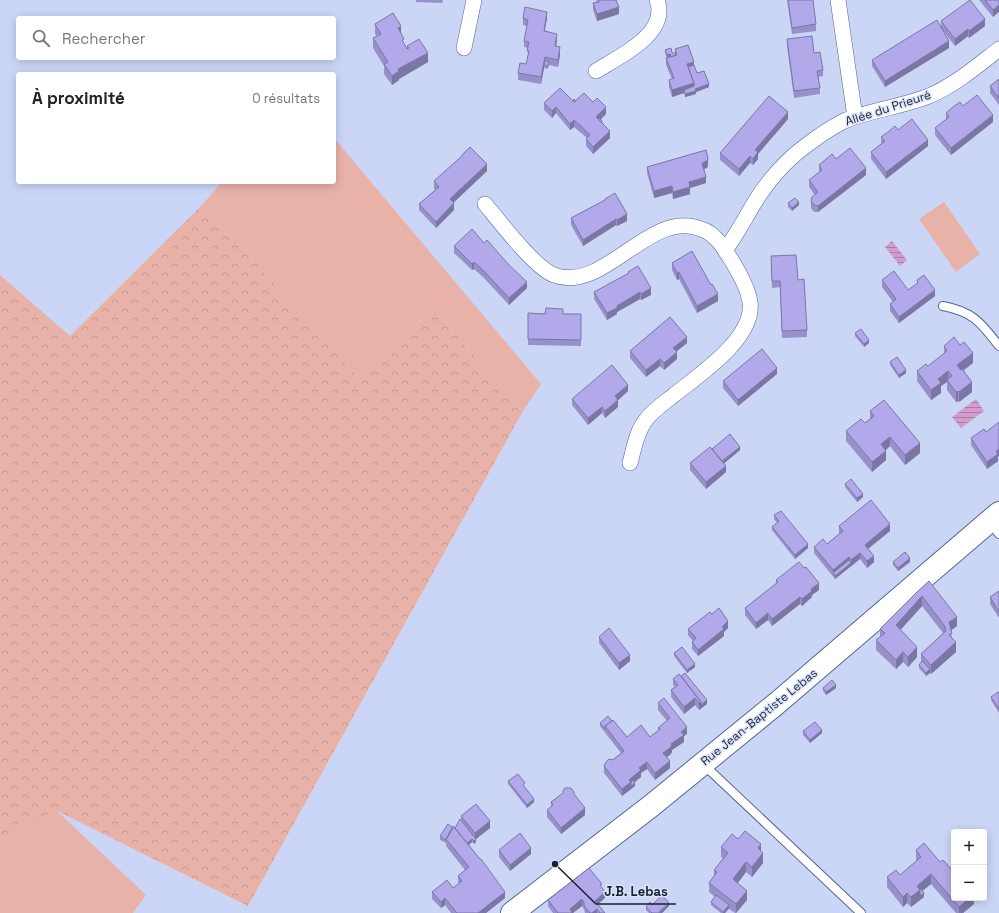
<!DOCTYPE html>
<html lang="fr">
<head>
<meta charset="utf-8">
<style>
  :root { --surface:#fff; --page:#f6f6f6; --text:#222; --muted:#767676; --line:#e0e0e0 }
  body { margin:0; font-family:"Space Grotesk",sans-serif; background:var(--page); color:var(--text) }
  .controls { position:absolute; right:12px; bottom:12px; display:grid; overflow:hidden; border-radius:4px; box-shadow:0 2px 10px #0003 }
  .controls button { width:36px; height:36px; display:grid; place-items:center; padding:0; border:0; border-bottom:1px solid var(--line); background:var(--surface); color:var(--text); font:20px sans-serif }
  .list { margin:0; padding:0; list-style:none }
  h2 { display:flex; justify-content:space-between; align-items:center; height:52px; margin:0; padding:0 16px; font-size:17px }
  h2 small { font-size:13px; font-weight:400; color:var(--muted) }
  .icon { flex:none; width:22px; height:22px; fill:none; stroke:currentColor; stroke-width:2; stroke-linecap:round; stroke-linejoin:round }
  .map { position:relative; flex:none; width:999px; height:913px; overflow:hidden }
  .search { position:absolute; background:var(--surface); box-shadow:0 2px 10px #0003; left:16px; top:16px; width:320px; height:44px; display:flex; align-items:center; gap:10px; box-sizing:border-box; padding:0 14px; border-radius:4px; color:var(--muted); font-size:15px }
  .panel { position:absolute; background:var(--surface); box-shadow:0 2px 10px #0003; left:16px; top:72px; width:320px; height:112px; border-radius:4px }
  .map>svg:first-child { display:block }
  .grass { fill:#e8b2a9 }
  .forest { fill:url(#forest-crowns) }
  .water { fill:url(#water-rules) }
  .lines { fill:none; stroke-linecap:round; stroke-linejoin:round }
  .lane-casing { stroke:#556494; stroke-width:10 }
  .street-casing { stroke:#556494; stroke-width:16 }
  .secondary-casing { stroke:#556494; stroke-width:24 }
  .lane { stroke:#fff; stroke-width:8 }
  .street { stroke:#fff; stroke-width:15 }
  .secondary { stroke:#fff; stroke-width:22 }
  .wall { fill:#9891c9 }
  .shaded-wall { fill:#7c76a4 }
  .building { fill:#b1a9ea; stroke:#7c76a4 }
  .labels { text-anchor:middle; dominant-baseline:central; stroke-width:3; stroke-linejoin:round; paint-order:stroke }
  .street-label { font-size:12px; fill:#1a2135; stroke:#dce4fa }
  .leader { fill:none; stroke:#1a2135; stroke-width:1.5 }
  .callout-dot { fill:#1a2135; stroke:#dce4fa; stroke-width:1.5 }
  .callout-label { font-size:13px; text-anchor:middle; font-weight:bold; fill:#1a2135; stroke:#dce4fa; stroke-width:3; stroke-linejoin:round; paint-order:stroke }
</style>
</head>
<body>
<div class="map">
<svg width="999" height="913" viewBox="0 0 999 913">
  <defs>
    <pattern id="forest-crowns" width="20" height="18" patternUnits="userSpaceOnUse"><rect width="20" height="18" fill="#e8b2a9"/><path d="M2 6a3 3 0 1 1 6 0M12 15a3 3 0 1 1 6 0" fill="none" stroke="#c69992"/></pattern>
    <pattern id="water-rules" width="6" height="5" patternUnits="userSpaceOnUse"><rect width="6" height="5" fill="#d39ccd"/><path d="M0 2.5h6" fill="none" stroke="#aa7fa7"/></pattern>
  </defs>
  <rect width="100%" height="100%" fill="#cbd6f7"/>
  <path class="grass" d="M334 138 541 384 523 411 434 310 357 376 203 204 222 182H334Z
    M944 202 980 254 956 272 919 219Z
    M55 809 146 895 133 913H0V842Z"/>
  <path class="forest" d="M203 204 357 376 434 310 523 411 248 906 55 810 0 842V275L70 336Z"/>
  <path class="water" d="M892 241 907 260 900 266 885 247Z
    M976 399 984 411 961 428 952 417Z"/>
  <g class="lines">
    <defs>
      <path id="lane" d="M943 306C974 312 981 323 999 346
        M990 522 999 534
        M703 764 861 913"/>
      <path id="street" d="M838 0 855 117
        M464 48 474 0
        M596 71C618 57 670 34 657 0
        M485 204C500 222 535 268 554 275 604 294 650 208 701 229 708 231 715 237 720 243 730 257 748 285 750 302 755 338 699 375 674 395 664 403 652 411 645 421 636 433 634 449 630 463
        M725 250C739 232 748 212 760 194 771 178 784 163 799 151 813 140 828 129 844 121 871 110 901 107 929 96 955 85 977 66 999 49"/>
      <path id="secondary" d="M512 913 651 806 776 704 999 513"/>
    </defs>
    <use href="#lane" class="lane-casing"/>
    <use href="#street" class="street-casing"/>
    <use href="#secondary" class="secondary-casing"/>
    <use href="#lane" class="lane"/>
    <use href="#street" class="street"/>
    <use href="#secondary" class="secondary"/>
  </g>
  <path class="wall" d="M416 0H443L442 3 416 2Z
    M596 0H616L619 14 597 21 593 10V3L597 2Z
    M787 0H813L816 24V31L792 34Z
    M979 0H999L993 17Z
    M523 18H547L545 30 549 32 557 40 556 46 560 54 558 67 549 65 548 69 544 68 541 84 518 80V73L526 64 528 58V48L524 47V41L527 26 523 25Z
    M941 21 985 26 969 38 968 36 955 46 941 28Z
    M375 24 401 34 404 44 407 49V46L428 62 399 79V80L392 85 384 74V66L373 48V38L377 36 375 34Z
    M787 39 814 53 823 70V76L818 77 820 88V94L794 98 787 46Z
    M949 48 885 87 872 66V60Z
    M675 49 694 65 697 73 709 87 696 92V94L685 97 684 93 672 97 669 87V80L672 79 666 65V58H667L665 53V50L672 53H675Z
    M999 79V105L990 93V86Z
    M573 100 593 102 606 114 601 119 610 138 593 154 586 146V139L587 138 581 133 574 127 570 130 556 113 552 118 544 110V103Z
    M963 106 993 122 951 155 935 135V128L946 120V113Z
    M788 119 758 154V159L753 165 750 163 739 176 720 160V153Z
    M898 130 928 146 886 179 871 159V152L881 144V137Z
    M462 155 487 171 453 203 454 210 436 228 419 210V204L435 190 434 188V181L462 157Z
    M836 159 866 175 818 212H814L811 208V201L815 195 809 187V180L819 172V165Z
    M708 165 707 168 704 169 706 183 690 188V194L673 199 672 193 654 198 647 173V167Z
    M605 199 627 221 617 226 616 225 583 246 571 225V218L605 200Z
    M788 203 799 205 792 211 788 207Z
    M454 246 527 288 509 305 483 277 474 269 472 270 454 253Z
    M771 256 807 330V337L782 338 780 287 772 288Z
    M672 263 718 301 697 313 679 279 677 280 672 270Z
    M628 272 651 295 641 300 640 299 617 312V314L607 320 594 299V292L628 274Z
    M882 280 908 290 917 284V280L935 296 899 323 890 311V304L893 302 882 287Z
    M528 313 581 314V346L528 345Z
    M855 333 869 343 864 347 855 336Z
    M687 343 676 352 677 359 664 370 660 366 646 377 630 358V351Z
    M944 346 973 363 964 370 972 392 959 402 958 401 956 402 947 390V382L941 386V393L931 400 917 381V371L928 366 944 354Z
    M890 362 906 373 899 378 890 365Z
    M777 374 738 406 723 388V381Z
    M628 391 618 400V407L605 418 602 413 588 425 572 405V399Z
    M870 411 920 453 905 465 890 446 886 450V460L872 472 846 441V431L865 423 870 419Z
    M971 438 998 457V461L987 469 971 445Z
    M712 449 740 450 724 463 726 472 706 489 690 470V463Z
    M845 484 863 497 857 502 845 487Z
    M774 515 808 548 795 559 772 530V527L777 523 774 519Z
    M839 526 890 531 868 549 874 562 867 568 860 559 835 579 814 553V547L827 544 839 534Z
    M893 562H910L898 571 893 565Z
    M776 580 819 590 812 595V597L802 606 800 604 772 626 768 620 756 629 745 615V608L776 584Z
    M999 591V618L990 604V597Z
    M917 592 957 626 951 630 952 638 956 652 931 674 930 673 926 676 919 668V665L921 663V654L943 633 922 606 900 630 917 657 908 667 903 662 896 669 876 650V640L880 637V629Z
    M712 614 728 628 724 632V636L698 656 692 649V642L693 641 688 635V629Z
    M599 637 630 661 619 670 599 643Z
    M674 653 695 667 687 673 674 656Z
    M673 679 707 704 699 710 695 705 684 714 671 697V690L675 687 673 685Z
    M823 688H836L826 695 823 691Z
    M999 693V713L991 700V697Z
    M658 703 687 734 684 736V742L672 750V752L670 755 666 757 670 768 655 780 647 769 641 773V777L634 782 635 786 622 796 604 773V766L621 753 600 726V723L612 721 627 737H650L658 731V728L667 721 658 710Z
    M803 731 822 733 810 743 803 735Z
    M508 781 525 787H524L534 802 527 808 508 784Z
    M574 795 585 815 561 834 547 817V810L551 807V802Z
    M461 816 490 828 476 839V842L474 844 472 842 469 845 505 898 486 913H451L445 905 441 908 432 899V892L453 888 459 883 458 882V876L465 870 446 846V842V843L440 840V836L453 828H455L461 821Z
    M738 839 761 851 763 863 752 877 746 872 738 883 747 900 736 913H735L729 909 725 913H721L711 905V902L715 897 709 892V883L714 876V870L723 858 721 857V847Z
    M499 850 531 854 510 871 499 857Z
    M916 850 940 862 974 898V904L963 913H956L931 884 922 891 924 897 911 907 907 903 903 907 887 887V877L900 875 917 861 916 860Z
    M602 888 605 898 598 904 605 913H585L584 909 582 906 573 913H553L548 906V900Z
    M652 905 669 906 662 913H649L646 910V907Z"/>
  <path class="shaded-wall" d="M999 5V12L993 17V10Z
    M619 7V14L597 21V14Z
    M547 12V18L544 34V31Z
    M985 19V26L969 38V31Z
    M401 26V36L398 28Z
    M968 29V36L955 46V39Z
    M557 34V40L555 53V46Z
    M949 41V48L885 87V81Z
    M560 47V54L558 67V60Z
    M428 53V62L399 79V80L392 85V76L398 69Z
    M670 54V58L667 59V55Z
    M545 57V64L544 65V68L541 84V77Z
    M694 62V69L688 70 687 64Z
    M694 83V90H684V93L672 97V90Z
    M709 84V87L696 92V94L685 97V94L695 89Z
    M556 107V113L552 118V111Z
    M606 107V114L598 122 596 117Z
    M788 112V119L758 154V159L753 165V159L755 150Z
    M993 115V122L951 155V148Z
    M574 120V127L570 130V124Z
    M610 131V138L593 154V147Z
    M928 140V146L886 179V172Z
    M750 156V163L739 176V169Z
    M708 158V165L707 168 702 169V163Z
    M487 164V171L450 206V199Z
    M866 168V175L818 212V206Z
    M706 177V183L690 188V194L673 199V192L689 182Z
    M672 186V193L654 198V191Z
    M799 202V205L792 211V208Z
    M454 203V210L436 228V222Z
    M627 214V221L617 226V220Z
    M616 219V225L583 246V240Z
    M474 262V269L472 270V264Z
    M679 272V279L677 280V273Z
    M527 282V288L509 305V298Z
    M651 288V295L641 300V294Z
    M935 290V296L899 323V317Z
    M640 292V299L617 312V314L607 320V313L617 306Z
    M718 294V301L697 313V306Z
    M687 337V343L673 354V348Z
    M869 340V343L864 347V344Z
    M677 352V359L664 370V363Z
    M973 353V363L957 375V365Z
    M660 359V366L646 377V370Z
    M777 368V374L738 406V400Z
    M906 370V373L899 378V375Z
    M948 371V381L947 380V382L941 386V393L931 400V390L938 379Z
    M972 382V392L959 402V392Z
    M628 385V391L615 403V396Z
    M958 391V401L956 402V392Z
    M618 400V407L605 418V411Z
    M602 407V413L588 425V418Z
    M890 437V446L881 454V444Z
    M920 443V453L905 465V455Z
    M740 447V450L721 466V463Z
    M999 449V456L998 457V461L987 469V462L996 451Z
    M886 451V460L872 472V462Z
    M726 466V472L706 489V482Z
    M863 494V497L857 502V498Z
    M890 524V531L865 551V545Z
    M808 544V548L795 559V555Z
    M860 553V559L835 579V576L851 563V560Z
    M874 556V562L867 568V561Z
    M849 557V564L833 573V577V570Z
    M910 558V562L898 571V568Z
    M819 583V590L812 595V597L802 606V599L811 589Z
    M922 596V606L896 635V625Z
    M800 597V604L772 626V619Z
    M768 613V620L756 629V623Z
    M957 617V626L949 632V622Z
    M728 621V628L724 632V636L698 656V650Z
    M956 642V652L931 674V665Z
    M917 647V657L908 667V657Z
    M903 652V662L896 669V660Z
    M630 655V661L619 670V663Z
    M695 664V667L687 673V670Z
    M930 669V673L926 676V673Z
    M836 685V688L826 695V692Z
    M695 698V705L684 714V707Z
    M707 700V704L699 710V703L701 702Z
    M687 727V734L684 736V742L672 750V752L670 755 663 759V753L671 744 681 732Z
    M822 730V733L810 743V740Z
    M670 761V768L655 780V773Z
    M647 762V769L641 773V777L631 785 635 783V786L622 796V789L629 780 639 768Z
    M534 799V802L527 808V805Z
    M585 808V815L561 834V828Z
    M490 821V828L476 839V842L474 844V841L475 840V833Z
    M472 839V842L465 848V845Z
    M761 844V854L758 848Z
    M531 848V854L510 871V865Z
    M763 853V863L752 877V867Z
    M746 862V872L733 889V879Z
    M931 874V884L920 893H924V897L911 907V897L917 886Z
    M747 891V900L736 913V904Z
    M505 892V898L486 913H478Z
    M605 892V898L595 907V901Z
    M907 893V903L903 907V897Z
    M445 898V905L441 908V902Z
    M970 898H974V904L963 913H959V907Z
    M582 899V906L573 913H570V909Z
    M669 903V906L662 913H659Z
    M729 905V908L725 913H723V912Z
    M597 909V913H592Z"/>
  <path class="building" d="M599 0H616L619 7 597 14 593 3 599 2Z
    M788 0H813L816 24 792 28Z
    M970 0 985 19 969 31 968 29 955 39 941 21Z
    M985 0H999V5L993 10Z
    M525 7 547 12 544 31 557 34 555 46 560 47 558 60 545 57 541 77 518 73 520 63 526 64 529 51H527L529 42 524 41 528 20 523 18Z
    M393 13 401 26 398 28 404 39 402 40 407 49 409 48 407 46 419 39 428 53 398 69 399 71 392 76 384 64 388 62 373 38 381 34 375 24Z
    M937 20 949 41 885 81 872 60Z
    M812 36 814 53 820 52 823 70 817 71 820 88 794 91 787 39Z
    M688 45 694 62 687 64 694 83 672 90 669 80 674 78 666 58 677 55 675 49Z
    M671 48 672 53H675L676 55 671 57 670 54 667 55 665 50Z
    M545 61H549L548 66 544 65Z
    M694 65 697 73 704 71 709 84 695 89 696 91 685 94 684 90 694 86V83L688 67Z
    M999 79V98L990 86Z
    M560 88 574 102 584 93 593 102 597 98 606 107 596 117 610 131 593 147 586 139 590 135 581 126 574 120 570 124 556 107 552 111 544 103Z
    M977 95 993 115 951 148 935 128 949 117 946 113 953 107 960 102 963 106Z
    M769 96 788 112 755 150 758 152 753 159 750 156 739 169 720 153Z
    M574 99 576 101 574 102 573 100Z
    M599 118 602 121 601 122 598 119Z
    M912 119 928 140 886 172 871 152 885 141 881 137 888 132 895 126 898 130Z
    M470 147 487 164 450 199 454 203 436 222 419 204 439 187 434 181 462 156V155Z
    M850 148 866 168 818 206 814 205 811 201 812 197 818 192 809 180 822 170 819 165 832 154 836 159Z
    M706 150 708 158 707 161 702 163 706 177 689 182 690 187 673 192 672 186 654 191 647 167Z
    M615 193 627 214 617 220 616 219 583 240 571 218 605 200V199Z
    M795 198 799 202 792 208 788 203Z
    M472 229 484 243 487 240 509 265 527 282 509 298 483 270 474 262 472 264 454 246Z
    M692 251 711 285 712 284 718 294 697 306 679 272 677 273 672 263Z
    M796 255 798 280 804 279 807 330 782 331 780 281H772L771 256Z
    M638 266 651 288 641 294 640 292 617 306V308L607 313 594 292 629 273 628 272Z
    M894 271 908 290 918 283 917 280 924 275 935 290 899 317 890 304 896 299 882 280Z
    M546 308 563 309V314H581V340L528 339V313L545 314Z
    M670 317 687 337 673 348 677 352 664 363 660 359 646 370 630 351Z
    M861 329 869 340 864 344 855 333Z
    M954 337 960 345 964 342 973 353 957 365 961 370 962 369 972 382 959 392 958 391 956 392 947 380 952 376 948 371 938 379 941 383 931 390 917 371 926 364 928 366 947 351 944 346Z
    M762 349 777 368 738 400 723 381Z
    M897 357 906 370 899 375 890 362Z
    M612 365 628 385 615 396 618 400 605 411 602 407 588 418 572 399Z
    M884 400 920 443 905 455 890 437 881 444 886 451 872 462 846 431 861 419 865 423 874 416 870 411Z
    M999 422V449L996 451 998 454 987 462 971 438 984 429 986 432Z
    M730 434 740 447 722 461 712 449Z
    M710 447 726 466 706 482 690 463Z
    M851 479 863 494 857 498 845 484Z
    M871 500 890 524 865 545 874 556 867 561 860 553 851 560 849 557 833 570 814 547 823 539 827 544 843 531 839 526Z
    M781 511 808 544 795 555 772 527 779 521 774 515Z
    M905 552 910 558 898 568 893 562Z
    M849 560 851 563 835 576 833 573Z
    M799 562 804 568 806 567 819 583 811 589 812 591 802 599 800 597 772 619 768 613 756 623 745 608 778 582 776 580Z
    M929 581 957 617 949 622 952 633 949 635 956 642 931 665 921 654 946 631 944 625 922 596 896 625 917 647 908 657 903 652 896 660 876 640 885 633 880 629 917 592Z
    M999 591V612L990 597Z
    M719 608 728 621 722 627 724 629 698 650 692 642 696 638 688 629 710 612 712 614Z
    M609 628 630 655 619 663 599 637Z
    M682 647 695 664 687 670 674 653Z
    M922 661 930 669 926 673 919 665Z
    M685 673 707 700 701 705V702L681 676Z
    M679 674 701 702 699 703 695 698 684 707 671 690 678 685 673 679Z
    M832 680 836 685 826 692 823 688Z
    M998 692 999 693V709L991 697Z
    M664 698 687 727 681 732 684 735 671 744 672 745 670 748 663 753 670 761 655 773 647 762 639 768 641 770 629 780 631 782 622 789 604 766 606 762 609 759 613 760 624 751 605 726 613 720 627 737 641 725 650 737 660 729 658 728 670 718 658 703Z
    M608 716 612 721 605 726V729L600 723Z
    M815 722 822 730 810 740 803 731Z
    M518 774 525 783 523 785 534 799 527 805 508 781Z
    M633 780 635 783 631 786V782Z
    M565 788H571L574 792V794L585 808 561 828 547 810 553 805 551 802 563 793V791Z
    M476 804 490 821 475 833 461 816Z
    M460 819 476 839 474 841 472 839 467 843 455 828Z
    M448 824 453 828 446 840 440 836Z
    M453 826 480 859H481L505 892 478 913H457L445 898 441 902 432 892 447 880 453 888 462 881 458 876 469 867 446 839Z
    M745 831 761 844 758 848 763 853 752 867 746 862 733 879 747 891 736 904 709 883 717 872 714 870 728 853 721 847 732 834 738 839Z
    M520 833 531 848 510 865 499 850Z
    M924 843 940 862 943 860 954 872V898H970L959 907 931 874 917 886 920 890 911 897 907 893 903 897 887 877 896 870 900 875 921 857 916 850Z
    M589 868 602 884 600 885 605 892 595 901 605 913H600L597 909 592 913H590L584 906V903L582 899 570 909 572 913H558L548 900Z
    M921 889 924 893 920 896V890Z
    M662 895 669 903 659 912V913H652L646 907 650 902 652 905Z
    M716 895 729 905 723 912 711 902Z"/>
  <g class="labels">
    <g class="street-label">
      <text transform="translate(888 108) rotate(-18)">Allée du Prieuré</text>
      <text transform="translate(759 717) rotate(-39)">Rue Jean-Baptiste Lebas</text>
    </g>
  </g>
  <path class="leader" d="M555 864L596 904H676"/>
  <circle class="callout-dot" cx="555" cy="864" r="4"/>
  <g class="callout-label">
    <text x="636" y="896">J.B. Lebas</text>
  </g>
</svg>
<div class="controls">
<button>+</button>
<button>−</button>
</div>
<div class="search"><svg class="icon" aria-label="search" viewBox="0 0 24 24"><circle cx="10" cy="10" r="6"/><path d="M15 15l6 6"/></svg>Rechercher</div>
<section class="panel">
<h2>À proximité<small>0 résultats</small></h2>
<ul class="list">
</ul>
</section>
</div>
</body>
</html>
